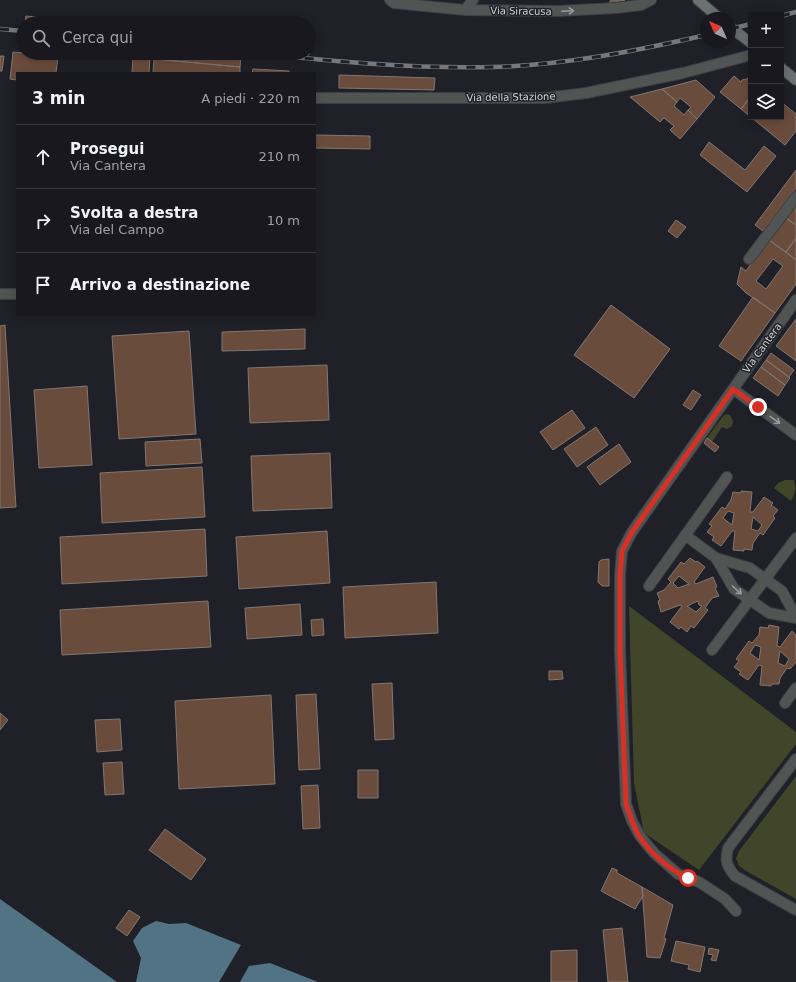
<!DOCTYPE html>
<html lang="it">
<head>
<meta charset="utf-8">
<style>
  :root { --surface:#18181e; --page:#212127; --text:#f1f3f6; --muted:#9fa0a4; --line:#36373c }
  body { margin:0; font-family:"DejaVu Sans",sans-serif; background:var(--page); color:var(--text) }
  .controls { position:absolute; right:12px; top:12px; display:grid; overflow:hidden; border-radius:0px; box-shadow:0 2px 10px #0003 }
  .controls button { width:36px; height:36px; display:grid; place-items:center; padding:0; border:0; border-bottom:1px solid var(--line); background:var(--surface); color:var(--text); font:20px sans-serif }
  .compass { position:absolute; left:700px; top:12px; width:36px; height:36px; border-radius:50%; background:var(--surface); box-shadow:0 2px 10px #0003; rotate:315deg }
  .stop { position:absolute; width:12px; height:12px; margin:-9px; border:3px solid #d93025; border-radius:50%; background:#fff }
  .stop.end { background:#d93025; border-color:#fff; box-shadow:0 1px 4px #0008 }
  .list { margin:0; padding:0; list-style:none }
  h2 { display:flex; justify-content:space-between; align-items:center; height:52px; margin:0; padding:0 16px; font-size:17px }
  h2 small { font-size:13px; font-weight:400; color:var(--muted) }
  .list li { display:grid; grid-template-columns:26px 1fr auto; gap:12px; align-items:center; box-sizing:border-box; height:64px; padding:0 16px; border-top:1px solid var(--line) }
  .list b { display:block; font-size:15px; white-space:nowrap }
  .list p { margin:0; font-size:13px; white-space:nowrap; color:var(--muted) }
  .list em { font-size:13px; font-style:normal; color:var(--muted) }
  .icon { flex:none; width:22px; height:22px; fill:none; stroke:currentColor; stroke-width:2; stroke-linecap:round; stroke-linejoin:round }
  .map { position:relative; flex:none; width:796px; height:982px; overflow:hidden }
  .search { position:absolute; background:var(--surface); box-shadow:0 2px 10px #0003; left:16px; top:16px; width:300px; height:44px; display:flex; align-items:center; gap:10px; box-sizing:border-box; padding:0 14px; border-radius:22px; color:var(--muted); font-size:15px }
  .panel { position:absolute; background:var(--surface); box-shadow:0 2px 10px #0003; left:16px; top:72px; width:300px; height:244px; border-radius:0px }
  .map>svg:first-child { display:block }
  .green { fill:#414529 }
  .water { fill:#527384 }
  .building { fill:#6a4c3d; stroke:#817772; fill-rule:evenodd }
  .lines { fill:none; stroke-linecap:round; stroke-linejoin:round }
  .service-casing { stroke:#3d3d44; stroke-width:12 }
  .minor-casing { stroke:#3d3d44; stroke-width:12 }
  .secondary-casing { stroke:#3d3d44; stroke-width:12 }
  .service { stroke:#505554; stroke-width:10 }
  .minor { stroke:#505554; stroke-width:10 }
  .secondary { stroke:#6b7271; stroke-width:10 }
  .rail-casing { stroke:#77777e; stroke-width:4.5 }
  .rail { stroke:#202028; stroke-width:3; stroke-dasharray:9; stroke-linecap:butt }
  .oneway { stroke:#989a9d }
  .route { stroke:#d93025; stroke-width:5 }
  .labels { text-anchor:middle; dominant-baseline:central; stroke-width:3; stroke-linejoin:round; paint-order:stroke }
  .street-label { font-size:10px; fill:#d3d3d9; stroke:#202028 }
</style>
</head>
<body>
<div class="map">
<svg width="796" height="982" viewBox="0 0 796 982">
  <rect width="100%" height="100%" fill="#202028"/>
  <path class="green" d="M727 414 730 415 733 421 732 426 727 429 722 427 712 442 707 438 723 416Z
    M785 480H794C796 488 796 493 791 501L774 488 778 483Z
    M629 606 796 732V744L699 870 644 833 634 783Z
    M796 776V899L746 871 739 866 736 858 739 851Z"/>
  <path class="water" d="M0 899 117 982H0Z
    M156 921 169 924 186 923 241 945 219 982H136L141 958 133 941 142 928Z
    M270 963 318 982H240L249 966Z"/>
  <path class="building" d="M611 0H625L609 3Z
    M26 16 103 23H25Z
    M309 42 310 43 309 55 288 53H309Z
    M13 52 58 56 56 73H17V80L10 79Z
    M155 53H219L241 55 240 67 154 59Z
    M0 56H4L2 71H0Z
    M133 57 150 58 149 73H132Z
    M154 59 240 67V73H153Z
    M253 69 289 71V73H252Z
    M339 75 435 78 434 90 339 88Z
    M734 76 741 82 742 80 751 78V96L741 109 720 92Z
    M696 80 715 97 697 119 688 110 691 107 680 98 677 102 662 89Z
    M662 89 677 102 674 106 684 115 688 110 697 119 680 139 670 130 674 126 664 118 660 122 630 97Z
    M751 96V117H781V102L796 114V131L785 145 741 109Z
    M315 135 370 136V149L315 148Z
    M709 142 745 170 764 146 776 156 747 192 700 155Z
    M796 170V188L763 231 755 225Z
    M796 205V225L786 218Z
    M786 218 796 225V238L786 252 769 240Z
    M676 220 686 227 677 238 668 231Z
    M796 238V260L786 252Z
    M769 240 796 260V284L775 313 746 293 737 284 741 267 746 271ZM773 259 783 266 766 289 756 281Z
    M753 297 775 313 741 361 719 346Z
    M611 305 670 349 634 398 574 355Z
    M796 319V361L776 346Z
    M5 325 16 507 0 508V326Z
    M305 329V349L222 351V332Z
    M189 331 196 434 119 439 112 336Z
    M771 353 794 370 789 377 766 360Z
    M766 360 790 378 785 385 761 367Z
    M327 365 329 420 250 423 248 368Z
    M761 367 785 385 778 396 753 378Z
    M87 386 92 465 39 468 34 390Z
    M693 390 701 395 691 410 683 405Z
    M572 410 585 428 553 450 540 432Z
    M596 427 608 445 577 467 564 449Z
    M707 438 719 447 715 452 704 443Z
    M200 439 202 463 146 466 145 442Z
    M619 444 631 462 600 485 587 467Z
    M330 453 332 508 253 511 251 456Z
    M202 467 205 517 102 523 100 473Z
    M741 491 752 492 750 512H753L764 497 773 503 771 505 778 510 773 516 775 518 763 535 760 533 753 543 752 550 744 549V551L733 550 735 531H732L721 546 712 540 714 537 707 532 712 526 709 524 722 507 725 509 731 500 733 492 741 493ZM728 511 734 513 732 525 723 518ZM753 517 762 525 758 531 751 529Z
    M205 529 207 576 62 584 60 537Z
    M327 531 330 583 239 589 236 537Z
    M690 558 696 562 697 561 705 567 694 582 696 584 713 577 717 587 715 588 719 596 712 598 705 608 708 610 694 628 691 626 687 632 681 627 679 629 670 622 682 606 680 605 661 612 658 601 660 600 657 593 664 590 671 582 668 579 681 562 684 564ZM679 576 689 584 678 588 673 583ZM698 601 699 605 702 606 696 612 687 606Z
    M609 559V586H602L598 582 599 562 601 560Z
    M436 582 438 633 345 638 343 587Z
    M208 601 211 647 62 655 60 610Z
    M300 604 302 635 247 639 245 608Z
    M323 619 324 635 312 636 311 620Z
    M769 625 779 627 777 646 780 647 792 631 796 635V662L790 669 787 668 780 678 779 684H772L771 686 760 685 762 666 759 665 748 680 739 674 741 672 734 667 739 661 736 659 749 641 752 643 759 635 760 627 768 628ZM755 645 761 647 759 660 750 653ZM780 651 789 659 785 666 778 663Z
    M549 671H562L563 679 549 680Z
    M392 683 394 739 375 740 372 684Z
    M316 694 320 769 299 770 296 695Z
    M271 695 275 784 179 789 175 701Z
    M0 713 8 720 0 730Z
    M120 719 122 750 97 752 95 720Z
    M122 762 124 794 105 795 103 763Z
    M358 770H378V798H358Z
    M318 785 320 828 303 829 301 786Z
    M165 829 206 859 191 880 149 850Z
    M612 868 617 870V873L642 887 643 896 635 909 601 891Z
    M642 887 673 905 664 938 666 939 660 958 647 957Z
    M129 910 140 917 127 936 116 928Z
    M622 928 628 982H608L603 930Z
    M676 941 705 947 700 972 688 969 689 965 671 961Z
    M709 948 719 950 716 961 711 960 713 955 708 954Z
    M577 950V982H551V951Z"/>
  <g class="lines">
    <defs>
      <path id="service" d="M0 294H17
        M685 535 716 558 750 568 782 591 796 617
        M716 558 734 589 769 613 796 618
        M649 586 727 477
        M712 650 796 538
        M785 703 796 688
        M796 759 728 848C725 861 726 865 735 876L796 910"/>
      <path id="minor" d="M390 0 394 3 465 10 558 11 616 8 641 5 651 0
        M465 10 473 0
        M315 98H545L586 93 683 73 751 55
        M749 259 796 197
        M733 389 796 435
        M736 911 725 899 699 882 678 874 654 853 640 836 632 821 626 804 620 651V575L622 551 632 532 796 300"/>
      <path id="secondary" d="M698 0 719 18
        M730 27 751 43
        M781 68 796 80"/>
    </defs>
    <use href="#service" class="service-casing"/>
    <use href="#minor" class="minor-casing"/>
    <use href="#secondary" class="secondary-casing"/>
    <use href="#service" class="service"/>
    <use href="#minor" class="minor"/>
    <use href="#secondary" class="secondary"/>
    <defs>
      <path id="rail" d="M781 16 796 12
        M0 29 23 31
        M730 29 751 24
        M251 53C331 61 412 69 493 67 565 65 636 51 706 35"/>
    </defs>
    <use href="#rail" class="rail-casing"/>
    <use href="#rail" class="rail"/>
  </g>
  <defs><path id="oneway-shaft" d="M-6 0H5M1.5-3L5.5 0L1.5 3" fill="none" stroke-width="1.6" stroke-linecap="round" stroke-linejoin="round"/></defs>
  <g class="oneway">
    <use href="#oneway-shaft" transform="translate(568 11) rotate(-3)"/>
    <use href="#oneway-shaft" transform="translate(775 420) rotate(36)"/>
    <use href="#oneway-shaft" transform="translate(737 590) rotate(41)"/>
  </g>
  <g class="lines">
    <path class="route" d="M688 878C670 870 650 853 639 836 633 826 630 815 626 804L620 651V575L622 551 632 532 733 389 758 407"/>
  </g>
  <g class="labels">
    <g class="street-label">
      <text transform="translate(521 11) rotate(1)">Via Siracusa</text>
      <text transform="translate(511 97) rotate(-1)">Via della Stazione</text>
      <text transform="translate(762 348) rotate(-54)">Via Cantera</text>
    </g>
  </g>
</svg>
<div class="controls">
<button>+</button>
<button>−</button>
<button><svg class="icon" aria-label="layers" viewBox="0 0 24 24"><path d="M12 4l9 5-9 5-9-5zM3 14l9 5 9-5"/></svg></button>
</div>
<svg class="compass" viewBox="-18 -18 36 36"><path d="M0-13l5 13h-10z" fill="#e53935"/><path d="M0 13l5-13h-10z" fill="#9fa0a4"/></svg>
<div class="stop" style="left:688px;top:878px"></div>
<div class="stop end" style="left:758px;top:407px"></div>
<div class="search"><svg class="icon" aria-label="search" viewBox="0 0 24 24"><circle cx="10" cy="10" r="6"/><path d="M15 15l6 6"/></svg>Cerca qui</div>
<section class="panel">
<h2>3 min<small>A piedi · 220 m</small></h2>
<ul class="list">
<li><svg class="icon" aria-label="ahead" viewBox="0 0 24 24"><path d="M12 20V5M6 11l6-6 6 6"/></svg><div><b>Prosegui</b><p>Via Cantera</p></div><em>210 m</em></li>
<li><svg class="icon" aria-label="right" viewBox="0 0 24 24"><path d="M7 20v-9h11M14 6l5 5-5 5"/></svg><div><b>Svolta a destra</b><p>Via del Campo</p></div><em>10 m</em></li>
<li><svg class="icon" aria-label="arrive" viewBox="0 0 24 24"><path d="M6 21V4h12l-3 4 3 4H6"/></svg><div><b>Arrivo a destinazione</b></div></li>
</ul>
</section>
</div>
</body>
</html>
